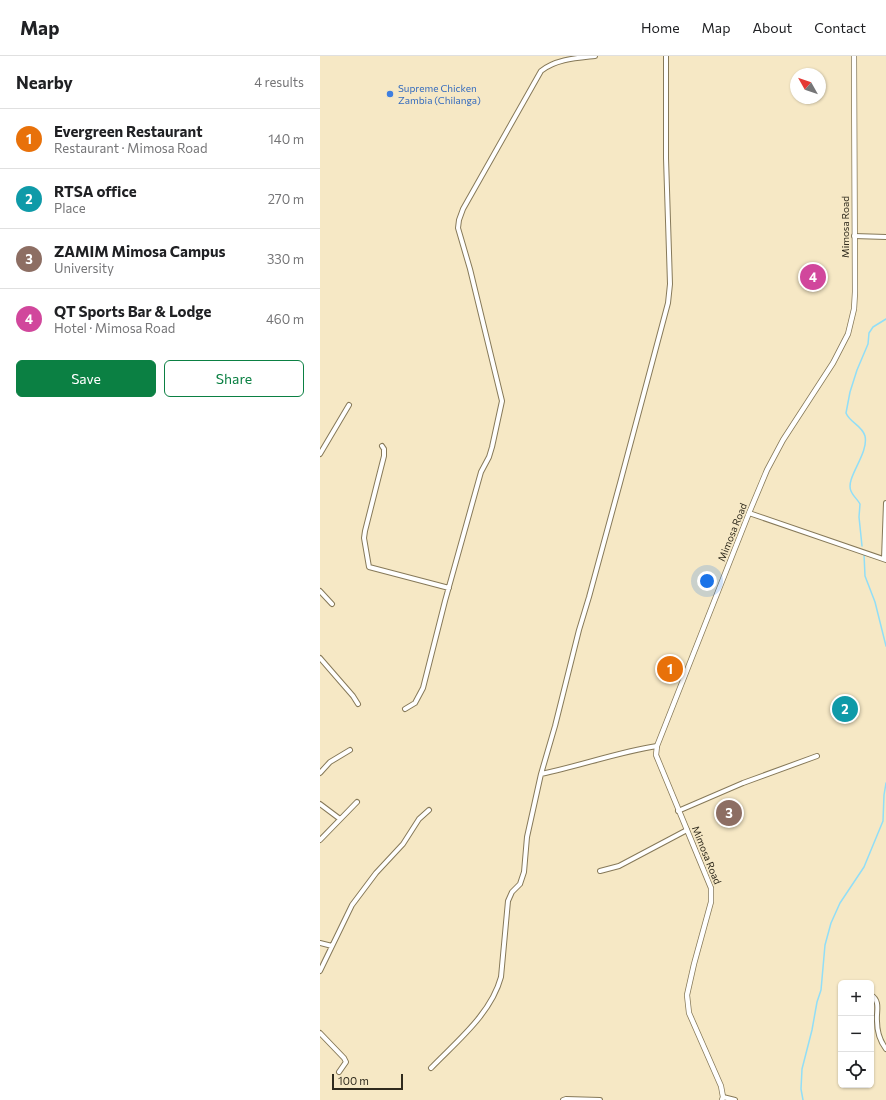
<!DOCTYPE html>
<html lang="en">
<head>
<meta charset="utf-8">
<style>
  :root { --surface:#fff; --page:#f2f2f2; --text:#202124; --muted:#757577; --line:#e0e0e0; --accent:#0b8043 }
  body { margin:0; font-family:Commissioner,sans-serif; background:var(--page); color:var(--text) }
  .controls { position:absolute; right:12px; bottom:12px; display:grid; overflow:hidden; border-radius:6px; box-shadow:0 1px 3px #0004 }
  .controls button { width:36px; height:36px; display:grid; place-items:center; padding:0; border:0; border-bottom:1px solid var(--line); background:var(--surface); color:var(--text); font:20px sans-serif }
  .compass { position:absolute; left:470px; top:12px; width:36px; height:36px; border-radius:50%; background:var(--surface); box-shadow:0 1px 3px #0004; rotate:310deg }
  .scale { position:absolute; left:12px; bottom:10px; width:71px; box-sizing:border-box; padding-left:4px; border:2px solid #2f2a1d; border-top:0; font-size:11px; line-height:14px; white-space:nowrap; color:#2f2a1d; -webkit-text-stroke:3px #f6e8c5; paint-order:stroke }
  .you { position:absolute; left:387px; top:525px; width:14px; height:14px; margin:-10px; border:3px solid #fff; border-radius:50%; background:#1a73e8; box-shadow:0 0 0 6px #1a73e833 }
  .badge { display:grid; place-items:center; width:26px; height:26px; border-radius:50%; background:var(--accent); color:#fff; font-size:13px; font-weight:700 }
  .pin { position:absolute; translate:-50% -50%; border:2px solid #fff; box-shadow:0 1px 4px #0006 }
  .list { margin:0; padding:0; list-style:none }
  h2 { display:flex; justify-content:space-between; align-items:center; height:52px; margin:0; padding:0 16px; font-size:17px }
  h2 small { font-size:13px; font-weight:400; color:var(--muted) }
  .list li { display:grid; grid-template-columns:26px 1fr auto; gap:12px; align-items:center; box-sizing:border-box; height:60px; padding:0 16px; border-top:1px solid var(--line) }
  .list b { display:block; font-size:15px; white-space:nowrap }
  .list p { margin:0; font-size:13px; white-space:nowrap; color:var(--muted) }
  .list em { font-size:13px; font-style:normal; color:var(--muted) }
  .actions { display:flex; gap:8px; padding:12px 16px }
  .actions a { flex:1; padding:9px 0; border:1px solid var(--accent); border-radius:6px; text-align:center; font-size:14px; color:var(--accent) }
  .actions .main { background:var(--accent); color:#fff }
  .icon { flex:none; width:22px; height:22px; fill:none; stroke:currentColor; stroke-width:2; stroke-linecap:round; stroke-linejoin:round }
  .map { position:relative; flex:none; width:566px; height:1044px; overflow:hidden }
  header { display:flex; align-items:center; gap:24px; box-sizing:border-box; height:56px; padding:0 20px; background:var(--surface); border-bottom:1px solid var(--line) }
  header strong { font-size:19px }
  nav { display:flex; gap:22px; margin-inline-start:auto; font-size:14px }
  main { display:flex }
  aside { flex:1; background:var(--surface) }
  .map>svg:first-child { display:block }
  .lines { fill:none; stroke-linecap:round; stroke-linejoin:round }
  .stream { stroke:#91def7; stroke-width:1.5 }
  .minor-casing { stroke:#867959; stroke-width:6 }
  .tertiary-casing { stroke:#867959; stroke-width:6 }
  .minor { stroke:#fff; stroke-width:4 }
  .tertiary { stroke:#fff; stroke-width:4.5 }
  .shop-dot { fill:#3f7fe0; stroke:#f6e8c5; stroke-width:1.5 }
  .labels { text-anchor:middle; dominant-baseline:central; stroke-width:3.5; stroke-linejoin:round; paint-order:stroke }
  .shop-label { font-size:10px; fill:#366cbe; stroke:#f6e8c5; text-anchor:start }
  .street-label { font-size:10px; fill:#2f2a1d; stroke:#f6e8c5 }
</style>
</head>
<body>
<header>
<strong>Map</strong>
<nav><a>Home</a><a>Map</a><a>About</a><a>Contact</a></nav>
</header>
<main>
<aside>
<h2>Nearby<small>4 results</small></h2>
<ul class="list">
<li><span class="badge" style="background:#e8710a">1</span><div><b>Evergreen Restaurant</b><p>Restaurant · Mimosa Road</p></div><em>140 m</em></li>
<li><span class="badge" style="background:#0f9aa8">2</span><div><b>RTSA office</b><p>Place</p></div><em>270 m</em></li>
<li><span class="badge" style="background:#8d6e63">3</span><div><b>ZAMIM Mimosa Campus</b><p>University</p></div><em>330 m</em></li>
<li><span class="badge" style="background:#d1479c">4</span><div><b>QT Sports Bar &amp; Lodge</b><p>Hotel · Mimosa Road</p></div><em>460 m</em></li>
</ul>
<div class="actions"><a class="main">Save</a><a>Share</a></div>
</aside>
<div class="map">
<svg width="566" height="1044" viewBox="0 0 566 1044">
  <rect width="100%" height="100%" fill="#f6e8c5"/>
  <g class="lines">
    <path class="stream" d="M542 490 539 461 540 448C538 444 533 440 531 435 525 422 549 398 545 380 542 369 530 367 526 357L530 336 537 314 548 288 549 277 553 271 566 263
      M544 498 545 520 555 546 566 590
      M483 1044 481 1033 482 1013 492 974 497 946 501 934 505 889 511 867 520 847 544 811 563 765 564 739 566 727"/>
    <defs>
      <path id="minor" d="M534 180 566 181
        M62 390 64 393V400L45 475 44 482 49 511 129 532
        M0 398 29 349
        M429 457 566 504
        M564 503 566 447
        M0 535 12 548
        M0 602 33 640 38 648
        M85 653 95 647 103 632 125 545 161 416 169 401 172 391 182 345 150 213 138 172 139 164 143 153 221 15C236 3 257 2 275 0
        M337 690C298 696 260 710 221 718L235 670 259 574 269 541 300 427 348 247 350 228 346 102V0
        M0 717 10 706 30 694
        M0 748 20 763
        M358 755 423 727 497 700
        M0 784 37 746
        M280 815 299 810 367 774
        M0 887 12 890
        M0 915 32 849 56 817 83 788 99 763 109 754
        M551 939C561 945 556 956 557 965 557 975 560 985 566 993
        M0 977 24 1002 26 1006 19 1016
        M111 1012C137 985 171 958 181 921L188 845 192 836 200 828 204 816 207 781 221 718
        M403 1041 415 1044
        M243 1044 246 1043 280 1044"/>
      <path id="tertiary" d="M402 1044 403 1041 401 1030 369 957 367 939 374 908 391 846V832L336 699 337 690 429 457 447 414 463 384 513 307 528 278 534 253 535 236 534 0"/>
    </defs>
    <use href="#minor" class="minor-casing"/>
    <use href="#tertiary" class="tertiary-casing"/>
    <use href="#minor" class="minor"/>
    <use href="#tertiary" class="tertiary"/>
  </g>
  <circle class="shop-dot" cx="70" cy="38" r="4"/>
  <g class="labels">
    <g class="shop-label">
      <text x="78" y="32">Supreme Chicken<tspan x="78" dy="12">Zambia (Chilanga)</tspan></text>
    </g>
    <g class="street-label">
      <text transform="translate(525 171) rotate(-90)">Mimosa Road</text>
      <text transform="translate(412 476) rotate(-68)">Mimosa Road</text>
      <text transform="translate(387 799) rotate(68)">Mimosa Road</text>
    </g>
  </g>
</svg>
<div class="controls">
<button>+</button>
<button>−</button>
<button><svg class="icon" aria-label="locate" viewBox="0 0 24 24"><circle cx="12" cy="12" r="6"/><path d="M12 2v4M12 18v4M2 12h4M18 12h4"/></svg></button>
</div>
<svg class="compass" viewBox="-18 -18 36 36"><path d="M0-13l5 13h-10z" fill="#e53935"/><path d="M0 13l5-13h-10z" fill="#757577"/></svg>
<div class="scale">100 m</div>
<div class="you"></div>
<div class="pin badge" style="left:350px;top:613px;background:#e8710a">1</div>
<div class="pin badge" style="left:525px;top:653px;background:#0f9aa8">2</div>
<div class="pin badge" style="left:409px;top:757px;background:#8d6e63">3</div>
<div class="pin badge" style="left:493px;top:221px;background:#d1479c">4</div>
</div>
</main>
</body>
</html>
